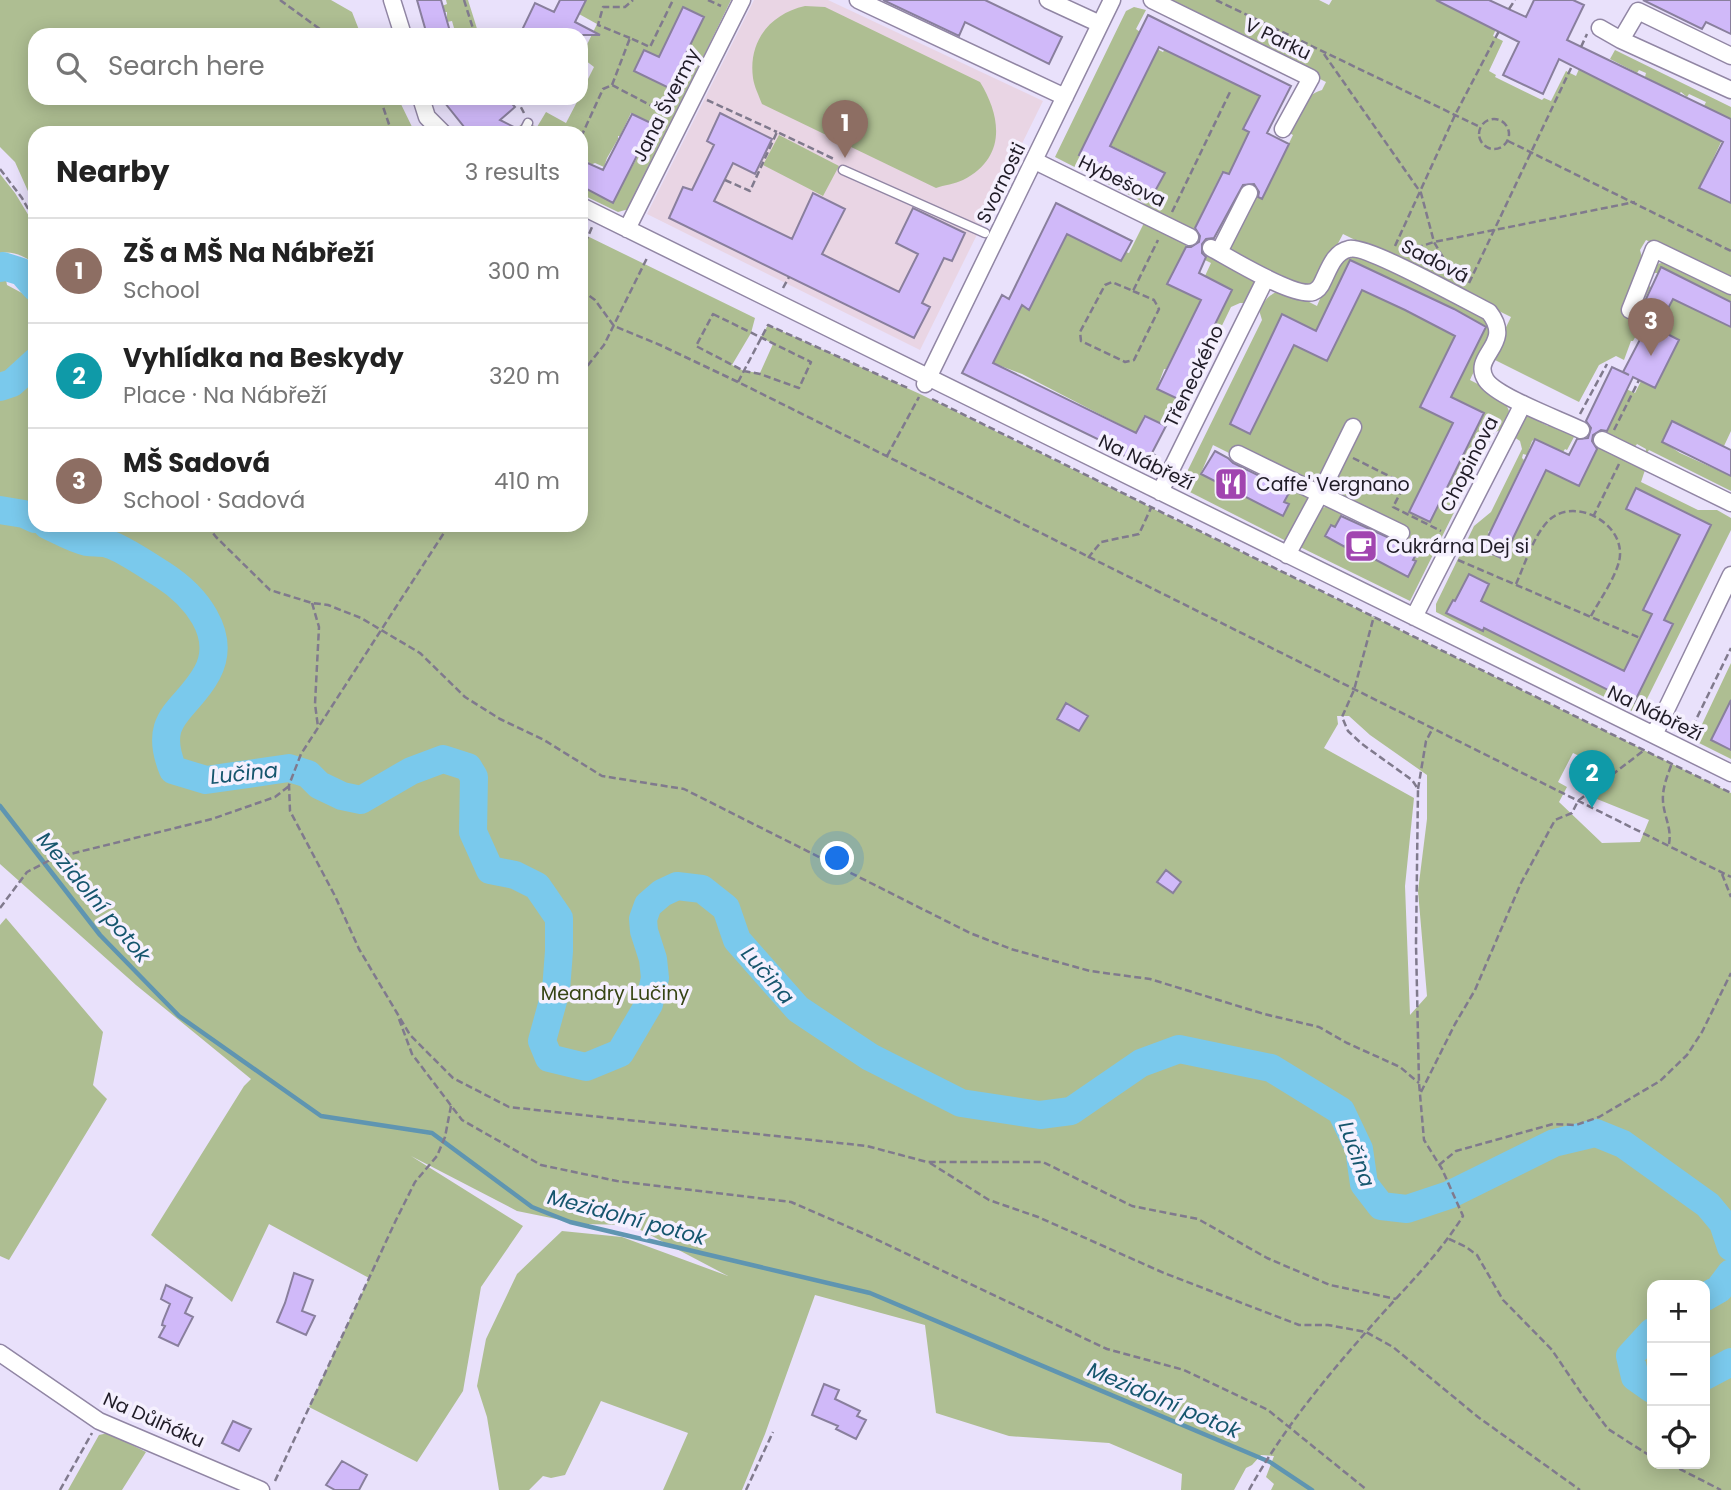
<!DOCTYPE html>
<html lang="en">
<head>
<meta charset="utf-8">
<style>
  :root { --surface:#fff; --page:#f2f2f2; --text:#222; --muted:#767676; --line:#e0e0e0; --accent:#0f766e }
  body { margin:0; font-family:Poppins,sans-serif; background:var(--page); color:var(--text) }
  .controls { position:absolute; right:21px; bottom:21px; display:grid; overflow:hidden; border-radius:14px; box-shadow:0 4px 18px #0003 }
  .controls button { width:63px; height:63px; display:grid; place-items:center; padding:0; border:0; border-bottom:2px solid var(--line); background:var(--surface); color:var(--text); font:35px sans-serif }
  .you { position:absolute; left:838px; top:859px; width:24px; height:24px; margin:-18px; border:5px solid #fff; border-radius:50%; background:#1a73e8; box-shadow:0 0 0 10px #1a73e833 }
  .badge { display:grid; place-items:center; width:46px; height:46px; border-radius:50%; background:var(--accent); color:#fff; font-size:23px; font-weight:700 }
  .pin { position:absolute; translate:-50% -58px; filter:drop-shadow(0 2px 4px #0008) }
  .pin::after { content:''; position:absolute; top:37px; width:24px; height:21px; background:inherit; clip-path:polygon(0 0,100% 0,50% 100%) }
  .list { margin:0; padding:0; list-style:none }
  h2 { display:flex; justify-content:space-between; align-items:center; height:91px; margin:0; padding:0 28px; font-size:30px }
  h2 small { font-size:23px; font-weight:400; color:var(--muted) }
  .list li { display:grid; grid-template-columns:46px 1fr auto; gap:21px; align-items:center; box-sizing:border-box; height:105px; padding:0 28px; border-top:2px solid var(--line) }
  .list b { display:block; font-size:26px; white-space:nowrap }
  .list p { margin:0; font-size:23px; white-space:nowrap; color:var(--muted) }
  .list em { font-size:23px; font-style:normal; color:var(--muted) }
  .icon { flex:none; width:38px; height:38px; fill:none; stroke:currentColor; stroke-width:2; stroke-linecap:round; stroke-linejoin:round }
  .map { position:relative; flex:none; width:1731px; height:1490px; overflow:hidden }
  .search { position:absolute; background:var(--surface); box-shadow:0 4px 18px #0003; left:28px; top:28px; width:560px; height:77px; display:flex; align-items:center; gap:18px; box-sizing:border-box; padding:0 24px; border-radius:21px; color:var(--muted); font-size:26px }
  .panel { position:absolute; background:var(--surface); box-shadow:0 4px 18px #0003; left:28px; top:126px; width:560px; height:406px; border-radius:21px }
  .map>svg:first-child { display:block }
  .education { fill:#e9d5e4 }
  .green { fill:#aebe92; fill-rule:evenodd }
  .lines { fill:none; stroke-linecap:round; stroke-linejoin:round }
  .stream { stroke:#5f95b1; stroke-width:4.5 }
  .river { stroke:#7ac9ec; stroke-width:28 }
  .building { fill:#d0b9f9; stroke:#897f9d; stroke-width:2 }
  .lane-casing { stroke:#9186a4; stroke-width:11 }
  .street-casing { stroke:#9186a4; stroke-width:19 }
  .path { stroke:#807a8d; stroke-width:2.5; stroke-dasharray:7 3.5; stroke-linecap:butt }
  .lane { stroke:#fff; stroke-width:8 }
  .street { stroke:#fff; stroke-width:16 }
  .labels { text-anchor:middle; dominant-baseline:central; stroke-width:7; stroke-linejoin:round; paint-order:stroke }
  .street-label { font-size:19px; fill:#201c27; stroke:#f5f0fe }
  .poi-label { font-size:19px; fill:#201c27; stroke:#f5f0fe; text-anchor:start }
  .park-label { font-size:19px; fill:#364413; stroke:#f5f0fe }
  .water-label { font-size:21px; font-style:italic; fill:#16566e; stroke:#f5f0fe }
</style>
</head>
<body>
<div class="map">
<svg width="1731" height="1490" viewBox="0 0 1731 1490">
  <rect width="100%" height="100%" fill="#e9e1fb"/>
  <path class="education" d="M754 0H828L1043 101 920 350 647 214Z"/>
  <path class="green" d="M0 0H331L352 12 361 35H35V98H398L415 133H35V207L15 162 0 147Z
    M446 0H468L479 35H456L452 21 447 22V12H444L442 6 447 4Z
    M586 0H731L629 209 618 212 581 194V186L613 202 640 152 641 146 644 144 643 142 652 127V123L631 113 620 136H618V139L607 158 604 167 595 163 590 165 588 161 581 160V133H526L518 129 520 125 528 123 537 127 546 112 566 123 579 98H581V93L594 67 581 57 597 24 579 14Z
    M1162 0H1319L1329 5 1332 0H1436L1496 29 1493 36 1503 41 1489 71 1496 75 1495 77 1542 100 1544 98 1551 101 1566 71 1576 76 1579 69 1722 140 1700 187 1731 203V281L1646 240 1640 250 1643 261 1622 306 1629 309 1656 264 1667 262 1731 292V302L1661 267 1658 273H1653L1647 285 1651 287 1630 327 1638 332 1633 341H1631L1624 360 1616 356 1599 365 1579 402 1491 358 1511 317 1343 234 1319 279 1314 285H1297L1213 244 1239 192 1248 196 1250 192 1262 198 1293 135 1288 132C1297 115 1302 96 1322 90L1326 82Z
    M805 6 825 7 980 82C1002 118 1006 158 963 180 955 184 944 185 936 188L762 104C759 96 754 86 753 78 748 41 770 14 805 6Z
    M1134 7 1146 10 1136 29 1140 32 1079 155 1154 192 1164 172 1110 145 1157 49 1163 52 1165 49 1260 96 1243 129 1253 134 1238 154 1232 175 1222 172 1192 233 1145 210 1144 204 1141 201 1055 157 1126 11Z
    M1615 50 1731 107V119L1704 106 1706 102 1689 94 1687 97 1681 92 1679 94 1645 77 1646 73 1639 70 1637 73 1610 59Z
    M779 135 839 166 823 196 763 165Z
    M0 174 15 193 35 226V264C24 256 14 251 1 253L7 285 35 300V344L33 351 35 353V431L31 434 35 444V525H581V233L755 318 751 333 732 365 744 371 760 373 773 344 761 337 768 325 920 394 1731 793V1490H1271L1274 1484 1266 1477 1274 1456 1261 1455 1252 1465 1246 1468 1234 1490H1181L1182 1474 1109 1443 1009 1436 936 1413 925 1325 815 1295 765 1434 742 1490H663L688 1433 601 1401 565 1475 551 1478 543 1476 529 1490H499L487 1417 477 1386 486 1339 517 1274 562 1231 622 1237 728 1276 631 1225 581 1224 517 1211 411 1156 523 1226 481 1287 463 1391 417 1462 309 1407 369 1278 269 1224 232 1302 151 1235 244 1086 251 1079 136 985 0 864ZM1337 716H1349L1370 735 1427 775V819L1418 891 1427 996 1410 1015 1405 886 1414 798 1324 748 1338 724ZM1573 753 1602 767 1587 795 1649 820 1640 842 1602 843 1559 802 1567 787 1558 782ZM1652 1285H1705V1464H1652Z
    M1144 223 1188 242 1168 283 1201 300 1166 369H1164L1157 388 1177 398 1231 290 1205 276 1211 263 1205 260 1208 252 1255 281 1256 288 1246 303H1240L1231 307 1179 414 1172 411 1165 426 1144 416 1136 433 1022 374 993 363 1021 305 1029 309 1066 234 1129 253Z
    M1357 253 1488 318C1498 337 1478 362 1470 380L1503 397 1509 411 1502 430 1494 432 1410 601 1298 546C1314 515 1314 495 1354 514L1342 513 1335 527 1330 525 1325 536 1408 575 1415 561 1413 560 1414 557 1418 558 1423 548 1408 540 1406 544 1356 520 1358 517 1399 537 1402 530 1240 450 1236 457 1278 477 1276 481 1230 458 1231 454 1213 445 1201 473 1282 515 1288 504 1285 502 1289 484 1282 479C1288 483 1297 485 1303 490 1319 501 1297 530 1290 543L1182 488V482L1262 320 1259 310C1277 279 1290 293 1317 306 1326 287 1334 255 1357 253Z
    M1672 298 1731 327V431L1724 446 1672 421 1662 441 1680 453 1731 476V491L1649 450 1645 456 1646 449 1637 444 1634 448 1604 436 1626 389 1635 393 1641 381 1655 387 1679 340 1657 328Z
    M1535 414 1544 418 1542 423 1548 426 1551 421 1578 434 1576 438 1574 437 1567 450 1565 449 1563 452 1535 439 1532 441 1527 455 1523 454 1522 458 1524 460 1492 529 1488 532 1489 533 1482 548V553L1492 556 1545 469 1579 485 1599 444 1646 467 1641 482 1698 510H1717L1731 518V530L1641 711 1634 712 1436 612V604L1474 526 1491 512 1522 449 1520 441 1511 435 1523 417Z
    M1731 663V759L1699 743 1696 737Z
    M6 918 103 1032 93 1085 107 1099 9 1260 0 1256V925Z
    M108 1433 146 1452 122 1490H68L99 1435Z"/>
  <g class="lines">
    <path class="stream" d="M0 806 100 935 179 1016 321 1116 432 1133 532 1207 570 1222 870 1293 1270 1462 1312 1490"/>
    <path class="river" d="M0 268 3 266 22 272 35 287
      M0 387 12 383 35 362
      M0 510 24 514 35 519
      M47 525C60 531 73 539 87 542 93 543 101 542 108 544 121 547 150 567 163 575 194 595 228 634 207 673 186 712 151 716 173 770L206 780 289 768 308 774 319 785 342 796 361 800 411 771 443 759 468 767 474 777 473 832 490 870 515 875 537 886 559 918V951L556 990 542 1041 549 1058 586 1067 620 1053 649 1004 655 978 653 959 644 931 643 919 648 905 662 893 677 886 702 889 726 908 737 940 798 1009 870 1057 961 1103 1040 1115 1071 1111 1141 1063 1179 1049 1271 1068 1341 1111 1359 1149 1364 1184 1381 1206 1407 1209 1449 1195 1554 1143 1596 1133 1623 1144 1708 1205 1723 1223 1731 1247
      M1705 1297 1719 1289 1731 1273
      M1652 1332 1630 1356 1635 1377 1652 1389
      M1705 1376 1731 1362"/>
  </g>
  <path class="building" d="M417 0H441L451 35H427Z
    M560 0H586L575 22 600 35H532L522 30 535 3 554 12Z
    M883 0H985L1062 37 1049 64 965 22 959 36Z
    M1436 0H1489L1526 17 1534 0H1573L1584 5 1567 40 1731 119V203L1699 188 1723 142 1559 59 1543 94 1503 75 1519 42Z
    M1643 0H1731V34L1706 22 1702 29Z
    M683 7 704 17 669 88 634 71 644 50 659 57Z
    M1148 15 1291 86 1267 133 1289 144 1262 199 1258 197 1259 192 1254 184 1243 185 1214 238 1206 239 1202 244V253L1206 257 1199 273 1232 290 1178 399 1157 389 1201 300 1167 284 1186 247H1191L1199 242 1200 236 1195 228 1223 172 1229 174 1249 132 1243 129 1260 96 1159 47 1110 146 1165 173 1154 193 1079 155Z
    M441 98H507L515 107 500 120 518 129 517 133H469Z
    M720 113 772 139 755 174 733 163 714 201 792 239 813 193 845 209 822 254 899 292 918 254 896 243 913 208 965 233 952 261 944 258 922 303 930 307 914 338 669 218 683 187 692 190 714 145 707 141Z
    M632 114 653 124 613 203 581 186V160L603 170Z
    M1056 203 1132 241 1121 261 1067 234 1029 310 1022 305 993 363 1136 433 1145 416 1166 426 1152 453 1155 455 1148 468 1111 449 1112 446 962 373 1002 295 1009 299Z
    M1350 260 1454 309 1486 327 1451 397 1484 413 1430 522 1409 512 1453 423 1420 407 1455 336 1405 310 1362 290 1327 361 1294 345 1250 434 1230 424 1282 314 1316 331Z
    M1661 267 1731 302V327L1673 299 1657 329 1637 318Z
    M1648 324 1679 340 1655 388 1633 377 1607 431 1601 430 1593 435 1592 441 1597 449 1579 486 1546 470 1503 559 1482 549 1535 439 1569 455 1577 439 1588 438 1591 428 1586 421 1612 367 1629 375 1623 372Z
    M1672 421 1731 450V476L1662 442Z
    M1215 451 1228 458 1233 463 1290 491 1284 502 1289 504 1283 516 1201 474Z
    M1636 488 1711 525 1664 620 1673 624 1634 703 1484 628 1483 631 1446 613 1453 600 1455 601 1469 574 1489 584 1481 601 1624 671 1652 614 1643 610 1680 535 1626 509Z
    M1341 516 1418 551 1413 560 1416 561 1408 577 1346 544 1345 547 1325 536 1331 525 1335 527Z
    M1731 700V750L1711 740Z
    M1066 703 1088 716 1079 731 1057 719Z
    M1166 870 1181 882 1173 893 1157 882Z
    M294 1273 313 1280 302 1311 315 1316 306 1335 277 1322 285 1303Z
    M166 1285 192 1298 185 1313 193 1317 178 1346 159 1337 165 1326 162 1325 163 1321 170 1304 161 1299Z
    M824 1384 839 1390 835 1399 860 1411 857 1416 866 1420 856 1439 836 1429 838 1426 812 1415Z
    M233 1421 251 1429 239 1451 222 1443Z
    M342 1461 367 1475 359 1490H335L326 1485Z"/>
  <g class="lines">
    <defs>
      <path id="lane" d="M523 133 528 123
        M843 170 985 233"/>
      <path id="street" d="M392 0 403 35
        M858 0 1065 97
        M1048 0 1100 24
        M1152 0 1311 78 1283 129
        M1600 28 1621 40 1731 90
        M1621 40 1638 11 1731 56
        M421 98 427 117 443 133
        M1035 161 1190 237
        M581 206 1731 773
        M627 229 742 0
        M1211 248C1230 258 1294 298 1313 292 1318 290 1321 286 1323 281 1329 269 1334 252 1349 249 1365 244 1467 301 1489 312 1515 345 1470 355 1486 380 1497 397 1561 420 1581 430
        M1219 252 1249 193
        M1630 310 1654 249 1731 286
        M925 384 1112 0
        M1353 427 1320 494 1401 533
        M1602 440 1731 503
        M1238 454 1320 494 1287 555
        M1160 492 1266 278
        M1414 617 1523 404
        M1654 735 1731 575
        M0 1353 99 1421 261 1490"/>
    </defs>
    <use href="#lane" class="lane-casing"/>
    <use href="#street" class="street-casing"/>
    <path class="path" d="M280 0 328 35
      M464 0 475 35
      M708 0 721 6
      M1216 0 1480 127
      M1509 9 1515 0
      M630 38 598 25 603 7H625L633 0
      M1581 47 1587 34
      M1324 54 1421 193 1434 242 1454 276
      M612 85 630 38 650 47 673 0
      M380 98 392 133
      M516 98 524 113
      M707 100 777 132
      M1479 134a15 15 0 1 1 30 0a15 15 0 1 1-30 0Z
      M536 129 544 133
      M581 137 603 89 612 85 669 115
      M1508 141 1731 251
      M0 169 22 198 35 221
      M725 180 750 191 777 132 836 160
      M1172 212 1230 92
      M1395 246 1455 115 1499 31
      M1406 251 1434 242 1635 202
      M581 253 592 227
      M1469 283 1572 66
      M783 288 789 277
      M581 290 595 300 614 326 660 345 738 382 1731 877
      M1133 291 1154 300 1159 309 1134 360 1125 362 1081 341 1080 332 1105 285 1112 282 1133 291 1158 240
      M713 314 811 362 799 388 760 374 744 371 696 346Z
      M581 374 604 345 648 256
      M738 382 768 325 910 389
      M932 399 1731 793
      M1580 414 1607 364
      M1614 430 1639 380
      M887 456 919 397
      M1353 458 1405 484 1393 507 1441 531
      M1593 517 1619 464
      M207 525 216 537 270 590 312 603 328 605 361 618 420 653 465 697 500 719 544 740 602 776 684 789 970 933 1011 949 1090 971 1150 979 1264 1014 1319 1027 1347 1043 1400 1067 1419 1083
      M449 525 301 754 289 785 290 811 335 896 359 949 397 1013 410 1035 453 1078 509 1107 867 1146 927 1162H1043L1132 1206 1198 1219 1267 1258 1330 1285 1396 1299
      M1088 558 1101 542 1139 534 1151 508
      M1458 560 1640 638
      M1516 584C1525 564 1533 537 1548 521 1572 497 1620 520 1620 553 1621 570 1599 601 1591 616
      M312 603 319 627 315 704 318 727
      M1688 736 1731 648
      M1418 789 1426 741 1433 728
      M1669 844C1672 828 1664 817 1663 801 1662 788 1668 774 1672 763
      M1722 874 1731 897
      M0 908 27 872 54 858 212 819 275 797 289 786
      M399 1019 412 1054 462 1120 541 1165 617 1181 791 1202 867 1235 1107 1349 1184 1370 1268 1410 1367 1490
      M1421 1092 1455 1024 1475 990 1521 883 1555 820 1572 813 1578 801 1643 751
      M930 1163 989 1200 1038 1217 1164 1273 1299 1325H1328L1366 1332 1393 1347 1478 1417 1580 1490
      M1439 1165 1456 1151 1553 1124 1576 1125 1599 1117 1660 1081 1687 1055 1702 1032 1731 973
      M1449 1239 1466 1247 1477 1255 1503 1300 1552 1350 1581 1393 1608 1429 1652 1457
      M1670 1464 1721 1490
      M275 1481 396 1220 415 1182 437 1156 445 1137 451 1106
      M60 1490 92 1433
      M746 1490 773 1432
      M1249 1490C1283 1429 1327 1376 1374 1323 1405 1288 1438 1256 1463 1216L1442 1169 1424 1140 1419 1083 1416 944 1418 789 1412 780 1362 744 1348 731 1342 717 1354 690 1374 616"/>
    <use href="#lane" class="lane"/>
    <use href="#street" class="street"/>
  </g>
  <defs>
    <symbol id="restaurant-square" viewBox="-11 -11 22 22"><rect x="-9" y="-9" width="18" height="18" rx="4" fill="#a145b0" stroke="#f5f0fe"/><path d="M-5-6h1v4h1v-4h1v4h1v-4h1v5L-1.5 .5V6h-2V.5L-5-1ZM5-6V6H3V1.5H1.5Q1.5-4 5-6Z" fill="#fff"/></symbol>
    <symbol id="cafe-square" viewBox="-11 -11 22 22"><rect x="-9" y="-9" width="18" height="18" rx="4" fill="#a145b0" stroke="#f5f0fe"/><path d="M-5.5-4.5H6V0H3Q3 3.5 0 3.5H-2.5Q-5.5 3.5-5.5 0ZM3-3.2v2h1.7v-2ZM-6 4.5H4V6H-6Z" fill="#fff"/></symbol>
  </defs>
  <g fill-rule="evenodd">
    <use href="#restaurant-square" x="1212" y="465" width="38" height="38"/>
    <use href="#cafe-square" x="1342" y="527" width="38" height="38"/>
  </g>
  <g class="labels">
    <g class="street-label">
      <text transform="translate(1278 39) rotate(26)">V Parku</text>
      <text transform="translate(666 105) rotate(-63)">Jana Švermy</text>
      <text transform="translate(1122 181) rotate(26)">Hybešova</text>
      <text transform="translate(1001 183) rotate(-64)">Svornosti</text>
      <text transform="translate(1435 261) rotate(27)">Sadová</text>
      <text transform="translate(1194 376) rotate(-64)">Třeneckého</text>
      <text transform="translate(1146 462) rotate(26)">Na Nábřeží</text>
      <text transform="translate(1469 464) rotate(-63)">Chopinova</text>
      <text transform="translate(1655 713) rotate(26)">Na Nábřeží</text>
      <text transform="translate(154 1420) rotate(24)">Na Důlňáku</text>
    </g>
    <g class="poi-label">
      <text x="1256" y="484">Caffe' Vergnano</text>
      <text x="1386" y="546">Cukrárna Dej si</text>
    </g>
    <g class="park-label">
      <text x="615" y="993">Meandry Lučiny</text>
    </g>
    <g class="water-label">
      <text transform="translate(244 773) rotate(-6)">Lučina</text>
      <text transform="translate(94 897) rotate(50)">Mezidolní potok</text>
      <text transform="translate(768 975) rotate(49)">Lučina</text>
      <text transform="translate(1357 1154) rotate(70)">Lučina</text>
      <text transform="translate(627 1217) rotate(15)">Mezidolní potok</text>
      <text transform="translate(1164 1400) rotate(23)">Mezidolní potok</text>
    </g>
  </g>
</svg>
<div class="controls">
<button>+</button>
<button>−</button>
<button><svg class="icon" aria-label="locate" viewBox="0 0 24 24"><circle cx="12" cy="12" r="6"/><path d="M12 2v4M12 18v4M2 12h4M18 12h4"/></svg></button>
</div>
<div class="you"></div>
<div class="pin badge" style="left:845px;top:158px;background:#8d6e63">1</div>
<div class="pin badge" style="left:1592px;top:808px;background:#0f9aa8">2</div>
<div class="pin badge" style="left:1651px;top:356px;background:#8d6e63">3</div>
<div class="search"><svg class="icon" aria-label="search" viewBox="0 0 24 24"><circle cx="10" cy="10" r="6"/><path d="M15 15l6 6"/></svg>Search here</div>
<section class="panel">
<h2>Nearby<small>3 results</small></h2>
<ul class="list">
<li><span class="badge" style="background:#8d6e63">1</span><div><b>ZŠ a MŠ Na Nábřeží</b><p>School</p></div><em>300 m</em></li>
<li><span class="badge" style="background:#0f9aa8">2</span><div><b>Vyhlídka na Beskydy</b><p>Place · Na Nábřeží</p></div><em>320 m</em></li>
<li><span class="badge" style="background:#8d6e63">3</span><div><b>MŠ Sadová</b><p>School · Sadová</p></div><em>410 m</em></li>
</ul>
</section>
</div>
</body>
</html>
